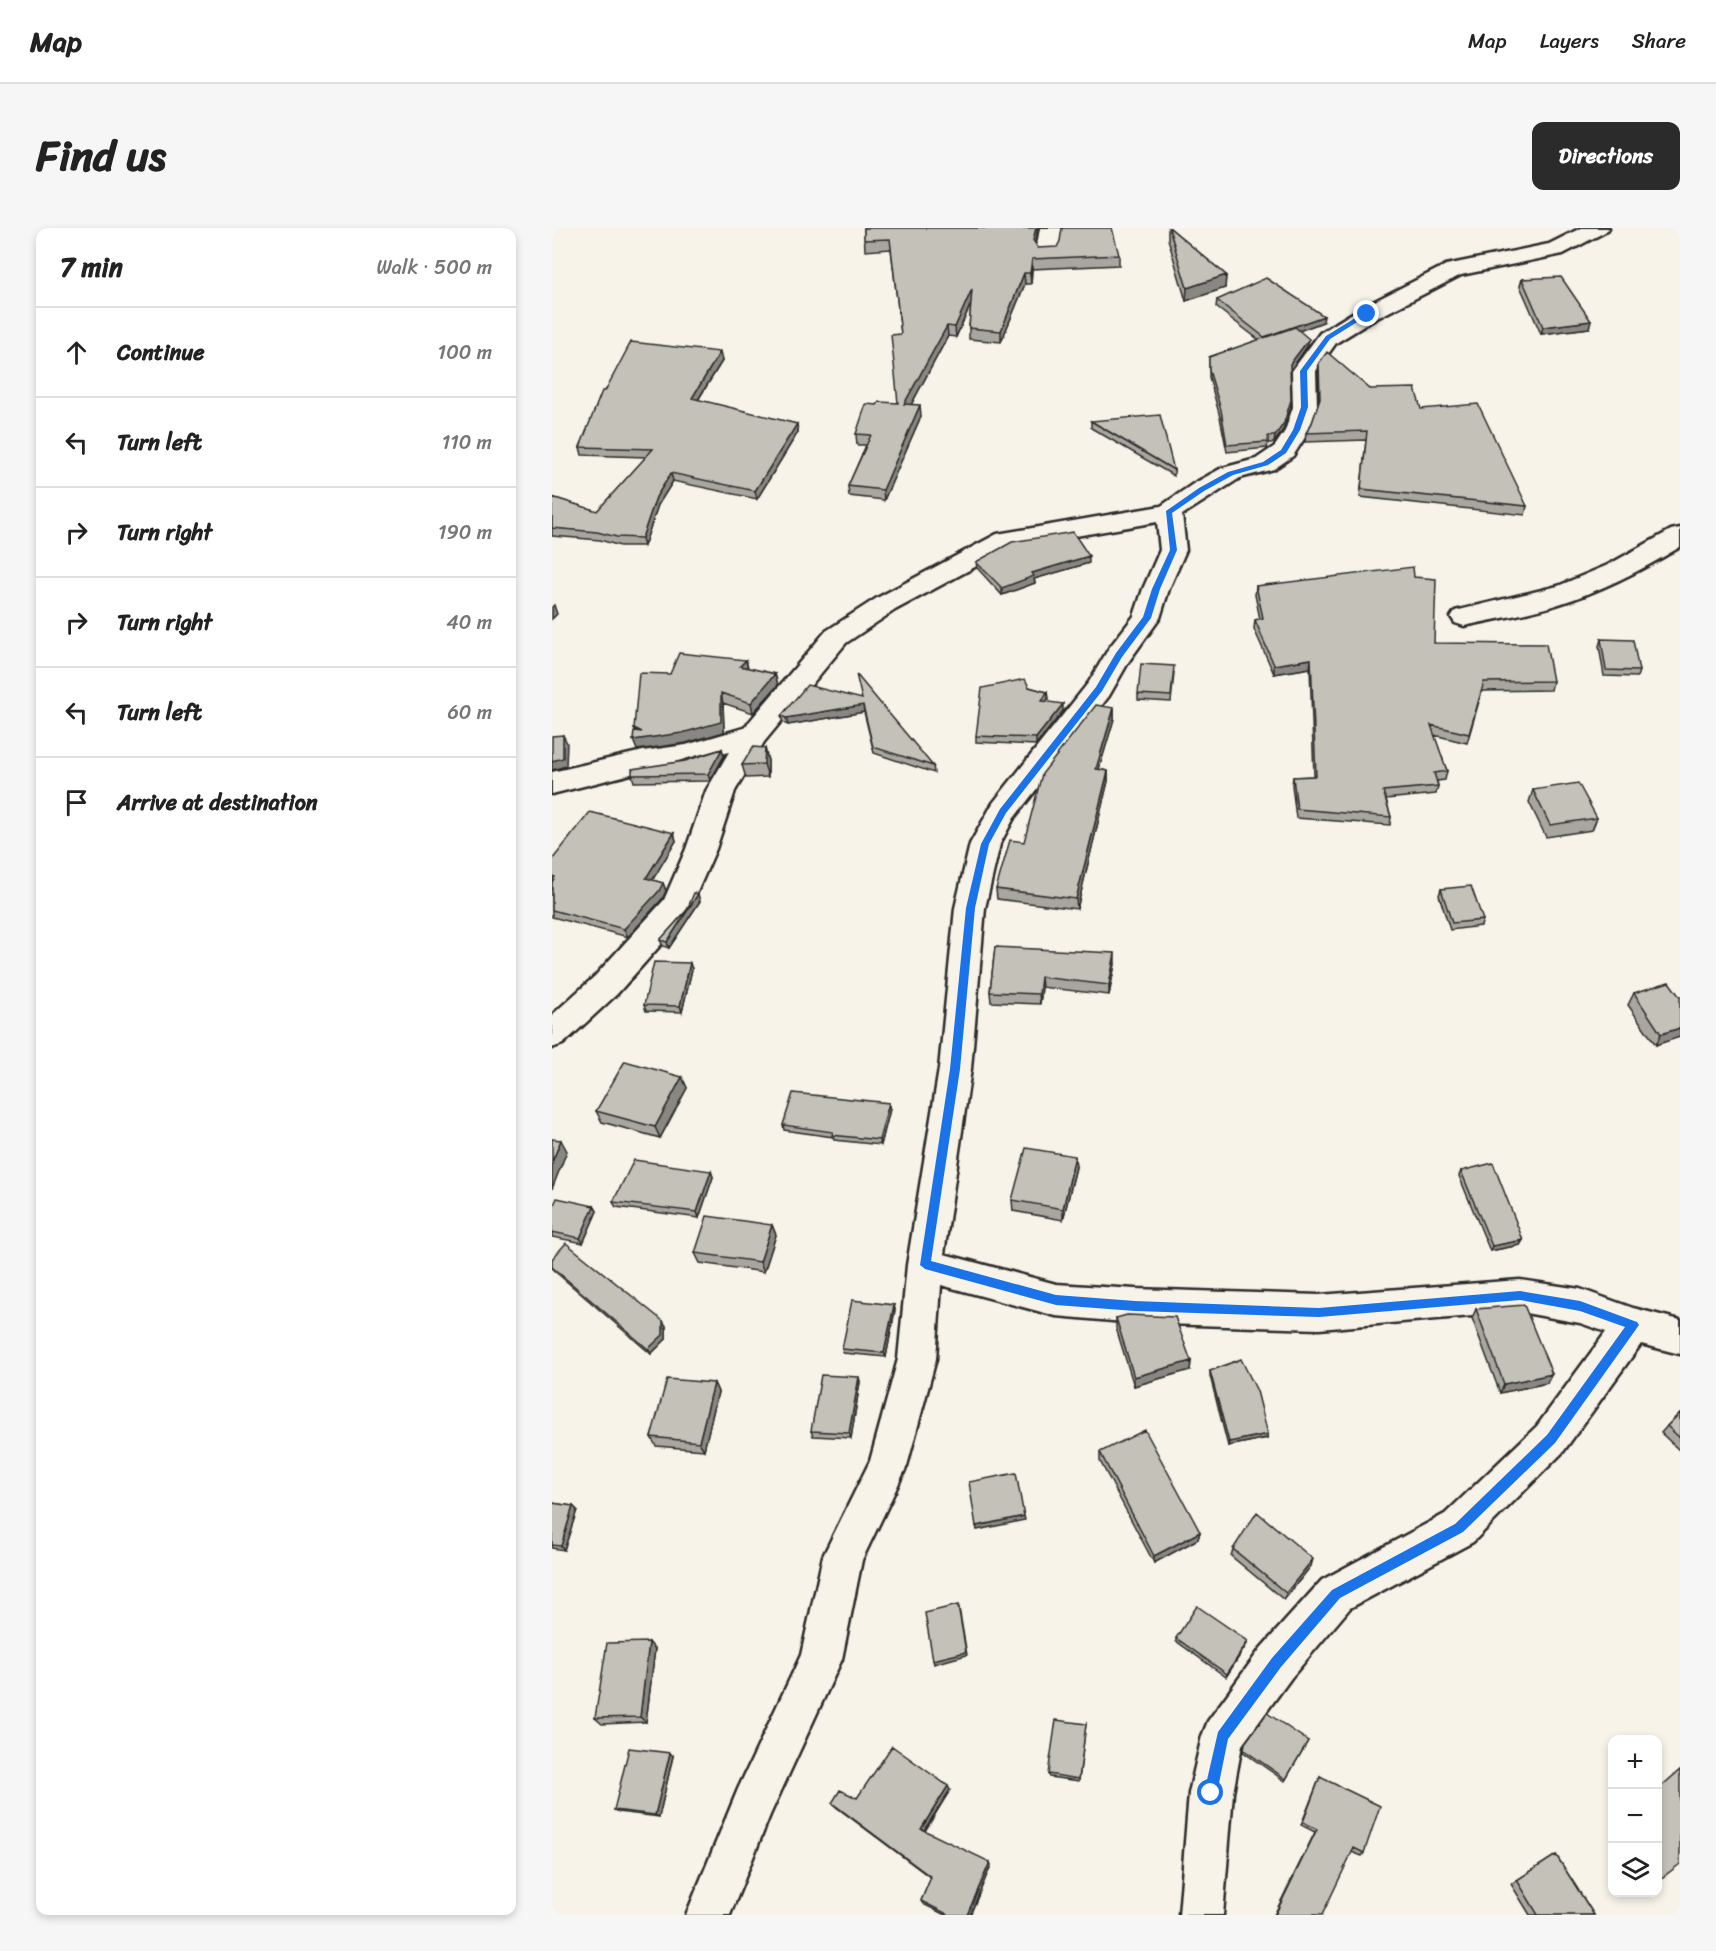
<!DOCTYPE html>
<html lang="en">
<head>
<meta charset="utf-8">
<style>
  :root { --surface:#fff; --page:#f6f6f6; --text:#222; --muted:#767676; --line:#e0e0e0; --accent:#2b2b2b }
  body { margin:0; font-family:Sriracha,sans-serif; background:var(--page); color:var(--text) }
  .controls { position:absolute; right:18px; bottom:18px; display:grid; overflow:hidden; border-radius:12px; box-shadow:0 3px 9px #0003 }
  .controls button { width:54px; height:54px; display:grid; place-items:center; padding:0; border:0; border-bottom:2px solid var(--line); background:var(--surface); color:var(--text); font:30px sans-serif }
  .stop { position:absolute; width:18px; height:18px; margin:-14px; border:4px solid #1a73e8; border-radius:50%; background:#fff }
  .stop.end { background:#1a73e8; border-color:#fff; box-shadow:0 2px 6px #0008 }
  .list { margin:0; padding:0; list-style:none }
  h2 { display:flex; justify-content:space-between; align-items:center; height:78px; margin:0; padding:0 24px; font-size:26px }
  h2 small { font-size:20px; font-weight:400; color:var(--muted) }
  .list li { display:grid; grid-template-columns:39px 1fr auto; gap:18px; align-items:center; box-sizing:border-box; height:90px; padding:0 24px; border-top:2px solid var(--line) }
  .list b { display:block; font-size:22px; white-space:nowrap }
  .list em { font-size:20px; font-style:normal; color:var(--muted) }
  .icon { flex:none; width:33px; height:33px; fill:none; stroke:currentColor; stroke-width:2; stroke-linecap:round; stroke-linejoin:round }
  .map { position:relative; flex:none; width:1128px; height:1687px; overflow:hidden; border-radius:12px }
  header { display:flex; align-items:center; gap:36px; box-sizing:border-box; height:84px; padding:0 30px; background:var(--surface); border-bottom:2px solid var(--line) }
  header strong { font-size:28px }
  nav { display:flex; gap:33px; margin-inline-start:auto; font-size:21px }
  .intro { display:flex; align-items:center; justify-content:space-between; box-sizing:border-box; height:144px; padding:0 36px }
  h1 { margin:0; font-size:42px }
  .button { padding:15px 27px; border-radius:12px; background:var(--accent); color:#fff; font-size:21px; font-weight:700 }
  main { display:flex; gap:36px; padding:0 36px }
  aside { flex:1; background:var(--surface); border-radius:12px; box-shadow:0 3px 9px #0003 }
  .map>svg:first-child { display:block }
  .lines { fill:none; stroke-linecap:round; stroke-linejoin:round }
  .minor-casing { stroke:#2b2b2b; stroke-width:5 }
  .minor { fill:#f7f3e8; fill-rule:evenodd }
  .wall { fill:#a9a69f; stroke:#2b2b2b; stroke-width:1.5 }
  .shaded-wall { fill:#898782; stroke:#2b2b2b; stroke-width:1.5 }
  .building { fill:#c4c1b9; stroke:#2b2b2b; stroke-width:1.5 }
  .route { fill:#1a73e8 }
</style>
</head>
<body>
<header>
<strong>Map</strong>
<nav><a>Map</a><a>Layers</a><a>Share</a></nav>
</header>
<div class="intro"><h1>Find us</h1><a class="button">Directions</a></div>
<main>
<aside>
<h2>7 min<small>Walk · 500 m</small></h2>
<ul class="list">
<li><svg class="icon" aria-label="ahead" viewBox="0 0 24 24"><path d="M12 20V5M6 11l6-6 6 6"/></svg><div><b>Continue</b></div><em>100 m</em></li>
<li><svg class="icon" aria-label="left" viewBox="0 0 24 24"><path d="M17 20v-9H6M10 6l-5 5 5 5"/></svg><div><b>Turn left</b></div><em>110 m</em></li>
<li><svg class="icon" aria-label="right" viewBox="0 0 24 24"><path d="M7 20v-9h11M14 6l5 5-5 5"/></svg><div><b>Turn right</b></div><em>190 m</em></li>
<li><svg class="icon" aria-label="right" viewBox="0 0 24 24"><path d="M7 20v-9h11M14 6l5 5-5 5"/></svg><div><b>Turn right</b></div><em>40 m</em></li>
<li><svg class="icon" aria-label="left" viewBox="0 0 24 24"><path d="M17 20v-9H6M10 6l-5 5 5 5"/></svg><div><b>Turn left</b></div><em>60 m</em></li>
<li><svg class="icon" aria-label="arrive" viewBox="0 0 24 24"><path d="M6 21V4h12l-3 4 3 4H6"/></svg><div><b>Arrive at destination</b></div></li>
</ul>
</aside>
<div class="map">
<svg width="1128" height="1687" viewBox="0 0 1128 1687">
  <rect width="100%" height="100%" fill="#f7f3e8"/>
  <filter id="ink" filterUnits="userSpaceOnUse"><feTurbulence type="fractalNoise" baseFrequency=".0167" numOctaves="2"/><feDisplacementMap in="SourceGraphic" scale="12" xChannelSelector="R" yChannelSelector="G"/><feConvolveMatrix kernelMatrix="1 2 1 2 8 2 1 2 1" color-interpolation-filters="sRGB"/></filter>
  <g filter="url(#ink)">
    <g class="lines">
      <defs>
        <path id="minor" d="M488 0H510L506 23 503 28 495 29 487 28 484 23Z
          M1029 0H1057L1053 4 1011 26 909 47 823 91 784 115 764 143 765 179 757 203 741 228 722 241 688 250 630 287 634 322 617 361 608 390 577 433 557 468 462 590 448 616 433 680 419 841 392 1026 504 1056 583 1061 767 1067 968 1052 1028 1061 1081 1080 1128 1092V1126L1089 1116 1011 1224 921 1314 798 1380 739 1450 690 1517 681 1565 671 1687H627L637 1565 650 1508 656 1493 709 1420 770 1352 893 1286 985 1198 1054 1104 1028 1095 968 1084 767 1101 583 1095 504 1088 389 1057 384 1131 355 1238 310 1332 290 1431 218 1587 178 1687H134L186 1561 249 1427 271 1328 318 1233 346 1131 355 1037 387 841 403 680 418 616 441 575 537 454 557 420 582 388 591 361 608 322 605 294 460 319 343 382 294 415 212 514 183 563 164 621 135 687 65 766 11 816 0 820V787L43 748 112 672 134 621 154 563 177 524 134 537 91 543 0 566V544L91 523 134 517 192 500 274 403 325 370 445 306 609 278 641 256 670 240 704 231 723 218 733 203 741 179 740 143 768 105 807 81 894 37 997 16Z
          M1128 300V319C1090 342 1049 363 1007 376 976 386 944 391 912 398L903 395 899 389 903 383 1006 358 1056 337 1119 302Z"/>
      </defs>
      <use href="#minor" class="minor-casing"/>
      <use href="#minor" class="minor"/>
    </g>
    <path class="wall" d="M312 0 483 15 486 20 567 27V37L480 41 479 56H473L449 114 417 111V100L419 76 404 109 396 108 359 177 369 188 332 272 297 268 296 258 314 217H305L304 206 325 177 346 175 349 106 339 21 313 23Z
      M616 0H618L674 47 673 60 634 73 616 11Z
      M970 51 1037 100 989 106 968 58Z
      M665 72 771 94 747 103 756 117 739 142V179L731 202 722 215H716L715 220 675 224 668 189 657 149V129L707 112 664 79Z
      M170 133 146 172 245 196 246 204 205 271 121 253 106 277 92 318H68L48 312 0 308V269L45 283 94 229 30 227 28 219 53 163Z
      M767 135 818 161 869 181 975 278 973 287 808 269 814 212 753 214 754 205 760 195 767 175 766 144Z
      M539 193 622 242V248L539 200Z
      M424 334 537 335 482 351 483 355 450 367 425 340Z
      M862 349 882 415 1001 453 999 462 930 463 915 515 882 507 895 543 893 552 885 553 886 558 884 566 834 571 839 589 838 597 744 590 740 557 741 549 762 548 758 440 722 446 702 401 703 392 708 391 703 367 704 358Z
      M1049 411 1087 443 1085 449 1052 448 1047 418Z
      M194 432 196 440 223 446 226 457 201 485 171 475 172 504 134 515 85 522 84 503 82 500 118 446Z
      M622 445 619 474 586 472V466Z
      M477 459 495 464 496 471 494 474 511 483 484 517 424 514V508Z
      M309 471 381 538 382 545 322 525 312 484 236 497 231 495 229 488Z
      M562 480V491L547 541 556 543V553L525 681 445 671 444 661 472 614Z
      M213 520 216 533V549L194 550 190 537Z
      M170 521 172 528 158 553 82 554 80 547Z
      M981 562 1045 590 1040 602 994 609 977 574Z
      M122 605 124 613 100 652 111 655 114 663 110 671 76 709 0 689V632Z
      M889 661 931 692 929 698 898 702 887 667Z
      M148 673 117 720 111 718 108 712 135 682Z
      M443 719 563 736 557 767 490 759 488 776 439 774 438 764Z
      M140 741 130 784 94 783 92 777Z
      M1082 765 1128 769 1104 817 1076 777Z
      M130 849 135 860 108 910 50 894 44 883Z
      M337 875 338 881 329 917 282 912 281 909 232 902 231 897Z
      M524 939 511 992 461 983 460 972Z
      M159 943 161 949 147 990 64 979 61 974Z
      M909 943 971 1012 968 1017 938 1023 907 948Z
      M42 978 45 983 31 1015 0 1009V981Z
      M220 997 224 1007 212 1044 148 1035 143 1025Z
      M0 1031 114 1098V1111L99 1126 0 1041Z
      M342 1077 343 1082 334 1129 291 1125 290 1121Z
      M924 1081 995 1155 948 1165 920 1090Z
      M564 1090 639 1133 638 1142 582 1158 564 1100Z
      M658 1143 716 1206 715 1210 676 1218 658 1148Z
      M308 1154 299 1210 261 1208 259 1203Z
      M162 1155 166 1164 152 1222 104 1218 99 1209Z
      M1128 1185V1223L1109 1205 1115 1198Z
      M548 1224 648 1304 646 1311 602 1335 548 1233Z
      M0 1275 21 1278 25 1282 12 1322 0 1320Z
      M681 1321 759 1338 732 1372 679 1328Z
      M624 1410 696 1413 695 1416 674 1449 624 1413Z
      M103 1421 94 1494 50 1496 43 1490Z
      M534 1496 527 1553 497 1549 496 1546Z
      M756 1513 733 1553 691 1524 693 1515Z
      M121 1528 107 1589 66 1584 62 1582Z
      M768 1549 812 1625 810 1628 800 1624 722 1687 763 1604 749 1597Z
      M398 1562 373 1603 439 1637 418 1687H393L371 1676 369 1673 379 1650 284 1579 280 1575 305 1570Z
      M1004 1627 1042 1687H978L959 1656Z"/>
    <path class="shaded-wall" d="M484 0H486L482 23 481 12Z
      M480 31V41L479 56 478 45Z
      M472 45 473 56 449 114V103Z
      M674 47 673 60 634 73 635 60Z
      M420 61 421 71 404 109 403 99Z
      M772 88 771 94 712 116V109Z
      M1039 93 1037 100 989 106 991 99Z
      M395 98 396 108 354 186 352 176Z
      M757 111 756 117 738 143V136Z
      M168 124 170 133 142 178 140 170Z
      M739 172V179L731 202 722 215 723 208Z
      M368 177 369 188 332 272 331 262Z
      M245 196 246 204 205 271 203 263Z
      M119 245 121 253 106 277 92 318 90 310 104 269Z
      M537 328V335L482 351 483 355 450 367V360L480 345Z
      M2 377 5 386 0 391V379Z
      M759 431 758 440 722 446V437Z
      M194 432 196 442 188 438Z
      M223 446 226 457 201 485 199 475Z
      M495 464 496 471 491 480 490 473Z
      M169 465 171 475 172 504 134 515 85 522 81 512Z
      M511 476V483L484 517V510Z
      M311 477 312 484 236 497 234 490Z
      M562 480V491L544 551V541Z
      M11 507 15 515 14 538 0 542V533Z
      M213 520 216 533V549L212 536Z
      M170 521 172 528 158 553 156 546Z
      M556 543V553L525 681 524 671Z
      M122 605 124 613 97 658 94 650Z
      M111 655 114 663 110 671 76 709 72 701Z
      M146 666 148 673 117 720 115 714Z
      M563 725V736L557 767V757Z
      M138 735 140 741 130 784 128 778Z
      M489 749 490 759 488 776 487 766Z
      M1128 800V809L1104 817 1109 806Z
      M130 849 135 860 108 910 103 899Z
      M337 875 338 881 329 917 327 912Z
      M9 912 15 923 0 961V934Z
      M523 928 524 939 511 992V981Z
      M159 943 161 949 147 990 145 984Z
      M42 978 45 983 31 1015 28 1010Z
      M220 997 224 1007 212 1044 208 1034Z
      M971 1012 968 1017 938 1023 940 1018Z
      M342 1077 343 1082 334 1129 332 1125Z
      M111 1093 114 1098V1111L99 1126 96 1121Z
      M639 1133 638 1142 582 1158V1149Z
      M1000 1146 995 1155 948 1165 952 1156Z
      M307 1149 308 1154 299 1210 297 1205Z
      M162 1155 166 1164 152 1222 147 1214Z
      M716 1206 715 1210 676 1218 677 1214Z
      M21 1278 25 1282 12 1322 9 1318Z
      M472 1288 473 1292 425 1302 424 1298Z
      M648 1304 646 1311 602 1335V1328Z
      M761 1331 759 1338 732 1372 734 1365Z
      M407 1380 415 1427 382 1436 381 1432Z
      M696 1413 695 1416 674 1449 675 1446Z
      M97 1414 103 1421 94 1494 88 1489Z
      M118 1525 121 1528 107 1589 103 1587Z
      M396 1558 398 1562 371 1604 369 1601Z
      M438 1634 439 1637 418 1687H415Z"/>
    <path class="building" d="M312 0H484L481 12 486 20 505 19 508 13 510 0H560L567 27 480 31 478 45H472L449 103 417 100 420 61 403 99 395 98 352 176 368 177 331 262 296 258 319 207 304 206 314 176 325 177 327 174 346 175 339 107 349 106 338 11 312 12Z
      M617 0H618L674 47 635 60Z
      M1009 49 1039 93 991 99 970 51Z
      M714 50 772 88 712 109 665 72Z
      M743 99 757 111 738 136 739 172 732 195 723 208H716V214L675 217 669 182 657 142V129Z
      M79 114 168 124 140 170 245 196 203 263 119 245 104 269 90 310 65 309 45 304 0 300V269L45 283 101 221 28 219 50 163H53Z
      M775 124 818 161 863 160 869 181 926 176 975 278 809 261 815 203 754 205 760 195 768 171 767 135Z
      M608 187 622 242 539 193Z
      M521 304 537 328 480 345 482 348 450 360 424 334 460 314Z
      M861 339 862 349 884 351 882 415 994 416 1001 453 932 454 917 506 879 497 895 543 882 545 886 558 831 563 839 589 745 581 741 549 764 548 759 431 722 437 703 392 711 390 704 358Z
      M1049 411 1081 412 1087 443 1054 442Z
      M127 425 194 432 188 438 223 446 199 475 169 465V494L130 505 81 512 82 503 90 504 82 500 87 445 118 446Z
      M589 436 622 438 619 468 586 466Z
      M304 446 381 538 321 519 311 477 234 490 229 488 255 457 310 471Z
      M473 451 477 459 495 464 490 473 511 476 484 510 424 508 430 460Z
      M544 477 562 480 544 541 556 543 524 671 444 661 458 612 472 614 490 546Z
      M11 507V530L0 533V508Z
      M201 519 213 520 212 536 190 537Z
      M170 521 156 546 80 547V541L133 533Z
      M1026 555 1045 590 998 597 981 562Z
      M38 584 122 605 94 650 111 655 107 663 72 701 0 682V654L3 649 0 648V632Z
      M919 658 931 692 900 695 889 661Z
      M142 665 146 666 115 714 108 712 135 682Z
      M443 719 563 725 557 757 489 749 487 766 438 764Z
      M102 734 138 735 128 778 92 777Z
      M1117 754 1128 769V800L1109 806 1082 765Z
      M73 833 130 849 103 899 44 883Z
      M241 865 337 875 327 912 280 907 281 904 231 897Z
      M0 911 9 912 0 934Z
      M474 920 523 928 511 981 460 972Z
      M82 932 159 943 145 984 61 974Z
      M941 935 971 1012 940 1018 909 943Z
      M5 970 42 978 28 1010 0 1004V981Z
      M155 988 220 997 208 1034 143 1025Z
      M14 1015 111 1093V1107L96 1121 0 1039V1031Z
      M300 1072 342 1077 332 1125 290 1121Z
      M972 1077 1000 1146 952 1156 924 1081Z
      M575 1087 623 1089 639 1133 582 1149 564 1090Z
      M689 1131 705 1163 716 1206 677 1214 658 1143Z
      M269 1147 307 1149 297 1205 259 1203Z
      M115 1151 162 1155 147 1214 99 1209Z
      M1128 1185V1210L1115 1198Z
      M593 1202 648 1304 602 1328 548 1224Z
      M464 1245 472 1288 424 1298 417 1254Z
      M0 1275 21 1278 9 1318 0 1317Z
      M705 1284 761 1331 734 1365 681 1321Z
      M406 1377 414 1424 381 1432 373 1385Z
      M645 1378 696 1413 675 1446 624 1410Z
      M97 1414 88 1489 43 1490 55 1415Z
      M715 1485 756 1513 734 1551 692 1522 693 1515Z
      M504 1492 534 1496 527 1551 496 1546Z
      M340 1518 396 1558 369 1601 438 1634 415 1687H397L369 1673 379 1649 280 1575 288 1562 305 1570Z
      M77 1520 118 1525 103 1587 62 1582Z
      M1128 1542V1636L1107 1652 1106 1650V1561Z
      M768 1549 828 1578 812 1625 802 1620 770 1687H723L765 1601 751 1594Z
      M1004 1627 1042 1687H986L965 1652Z"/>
  </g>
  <path class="route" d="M813 84 818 86 778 111 755 143 756 179 748 202 734 225 716 237 681 247 652 263 620 285 625 322 608 361 599 390 570 429 550 463 454 585 437 616 423 680 408 841 379 1033 504 1067 583 1073 767 1080 968 1063 1028 1073 1085 1094 1087 1097 1003 1215 911 1304 788 1370 729 1439 676 1511 665 1565 663 1570 659 1572 654 1570 652 1565 666 1504 720 1430 780 1362 903 1296 995 1207 1073 1099 1028 1083 968 1072 767 1089 583 1083 504 1077 373 1041 368 1037 398 841 414 680 429 616 448 581 544 459 564 425 591 389 600 361 618 322 614 283 647 260 676 244 711 234 729 222 741 202 749 179 748 143 774 108Z"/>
</svg>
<div class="controls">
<button>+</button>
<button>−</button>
<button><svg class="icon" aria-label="layers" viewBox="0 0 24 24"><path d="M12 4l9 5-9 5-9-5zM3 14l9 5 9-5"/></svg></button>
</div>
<div class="stop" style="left:659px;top:1565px"></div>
<div class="stop end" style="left:815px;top:86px"></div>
</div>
</main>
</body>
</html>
